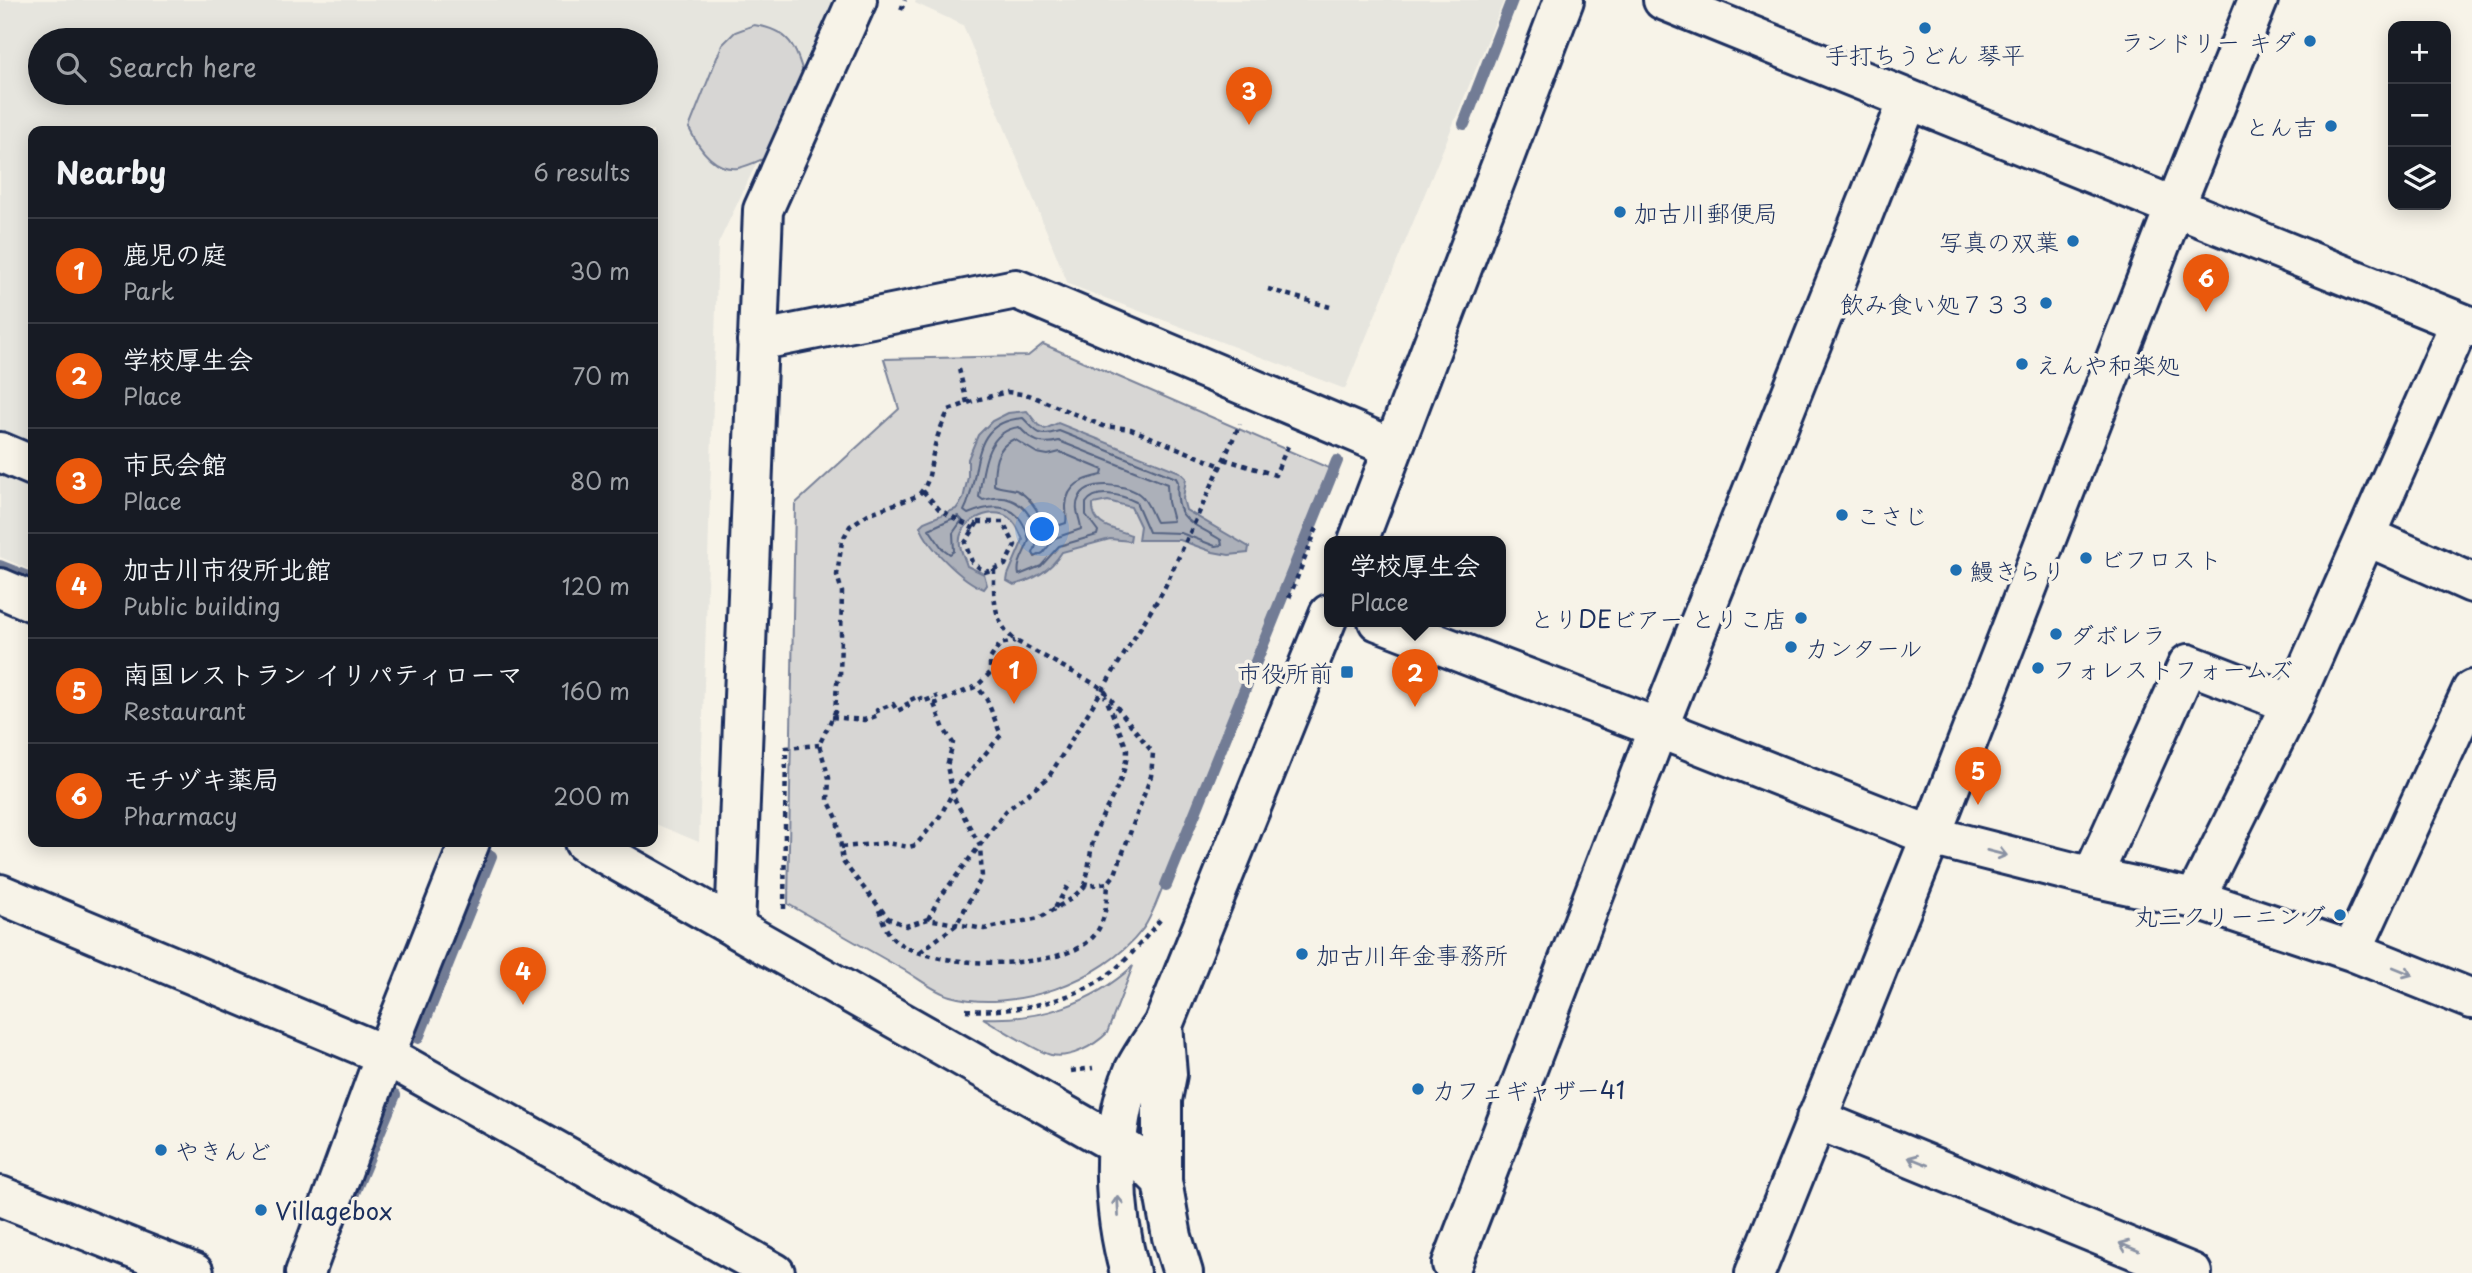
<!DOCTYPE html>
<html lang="en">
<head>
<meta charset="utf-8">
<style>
  :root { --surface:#171b24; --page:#20242c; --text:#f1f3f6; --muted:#9ea1a6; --line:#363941; --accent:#ea580c }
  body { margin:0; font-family:"Playpen Sans","Klee One",sans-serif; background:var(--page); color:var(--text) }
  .controls { position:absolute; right:21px; top:21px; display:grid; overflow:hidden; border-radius:14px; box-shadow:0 4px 18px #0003 }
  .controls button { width:63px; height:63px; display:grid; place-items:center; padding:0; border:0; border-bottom:2px solid var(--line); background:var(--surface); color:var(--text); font:35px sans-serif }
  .you { position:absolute; left:1043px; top:530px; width:24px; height:24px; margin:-18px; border:5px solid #fff; border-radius:50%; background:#1a73e8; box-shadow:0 0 0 10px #1a73e833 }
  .badge { display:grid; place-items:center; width:46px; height:46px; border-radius:50%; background:var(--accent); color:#fff; font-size:23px; font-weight:700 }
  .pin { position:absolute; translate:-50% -58px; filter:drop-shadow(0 2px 4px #0008) }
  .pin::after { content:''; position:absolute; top:37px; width:24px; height:21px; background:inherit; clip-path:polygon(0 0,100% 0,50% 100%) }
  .popup { position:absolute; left:1324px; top:536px; width:182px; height:91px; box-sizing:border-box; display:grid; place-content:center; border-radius:14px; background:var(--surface); filter:drop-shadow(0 2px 5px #0005); font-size:23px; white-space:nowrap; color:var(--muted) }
  .popup b { font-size:26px; color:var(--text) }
  .popup::after { content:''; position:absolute; left:50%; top:100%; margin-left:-14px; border:14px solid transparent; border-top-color:var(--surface) }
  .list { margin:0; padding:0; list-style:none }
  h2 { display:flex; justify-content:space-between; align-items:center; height:91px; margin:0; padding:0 28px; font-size:30px }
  h2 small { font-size:23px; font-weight:400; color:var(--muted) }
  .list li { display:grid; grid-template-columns:46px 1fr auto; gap:21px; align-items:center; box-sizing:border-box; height:105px; padding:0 28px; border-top:2px solid var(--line) }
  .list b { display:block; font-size:26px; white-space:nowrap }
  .list p { margin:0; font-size:23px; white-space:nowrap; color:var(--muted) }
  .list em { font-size:23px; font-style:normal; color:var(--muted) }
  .icon { flex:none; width:38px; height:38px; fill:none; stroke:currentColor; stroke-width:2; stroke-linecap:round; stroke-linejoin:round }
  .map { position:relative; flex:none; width:2472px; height:1273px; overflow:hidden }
  .search { position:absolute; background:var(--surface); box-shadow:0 4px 18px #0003; left:28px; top:28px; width:630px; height:77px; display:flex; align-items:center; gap:18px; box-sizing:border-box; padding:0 24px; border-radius:38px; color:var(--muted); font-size:26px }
  .panel { position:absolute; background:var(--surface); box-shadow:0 4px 18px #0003; left:28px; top:126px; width:630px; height:721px; border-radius:14px }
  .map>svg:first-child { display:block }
  .built { fill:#e6e5de; fill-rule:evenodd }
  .green { fill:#d7d6d4; stroke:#798299; stroke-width:2 }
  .water { fill:#acb0b9; stroke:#727c95; stroke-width:2 }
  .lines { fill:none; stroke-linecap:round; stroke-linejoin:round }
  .shore { stroke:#556382; stroke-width:2 }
  .stream { stroke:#727c95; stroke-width:12 }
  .minor-casing { stroke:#1b2f5e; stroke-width:44 }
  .path { stroke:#1b2f5e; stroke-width:4.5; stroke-dasharray:5 5; stroke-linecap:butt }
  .minor { stroke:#f7f3e8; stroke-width:38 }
  .oneway { stroke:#8991a3 }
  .poi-dot { fill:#1f6fb2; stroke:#f7f3e8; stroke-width:2.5 }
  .labels { text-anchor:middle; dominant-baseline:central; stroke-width:7; stroke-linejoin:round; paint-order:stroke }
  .poi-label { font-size:24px; fill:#1b2f5e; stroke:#f7f3e8; text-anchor:start }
</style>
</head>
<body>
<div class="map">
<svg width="2472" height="1273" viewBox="0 0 2472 1273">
  <rect width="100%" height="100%" fill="#f7f3e8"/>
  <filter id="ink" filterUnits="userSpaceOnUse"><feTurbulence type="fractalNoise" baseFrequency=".0143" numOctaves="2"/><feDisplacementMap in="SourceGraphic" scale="14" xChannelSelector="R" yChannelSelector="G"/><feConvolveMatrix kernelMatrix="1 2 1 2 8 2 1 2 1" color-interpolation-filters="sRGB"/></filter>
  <g filter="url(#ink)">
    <path class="built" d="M0 0H834L718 244 699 842 653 823V131H33V571L0 557ZM40 40H646V93H40Z
      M916 0H1504L1345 389 1068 284 963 25 915 3Z"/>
    <path class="green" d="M754 25C792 30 796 49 806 82L770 156C760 160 749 166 738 168 714 171 698 147 689 128L722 45 735 32Z
      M1043 344 1331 469 1155 906C1151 914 1148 923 1142 930 1103 981 1013 1014 950 996 935 992 918 978 904 970 865 948 827 926 788 904L795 504 899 409 884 359 1028 356Z
      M1133 966 1107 1033C1094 1046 1070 1059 1051 1055 1039 1053 997 1026 983 1018 1039 1021 1091 1004 1133 966Z"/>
    <path class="water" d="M1027 411 1038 425 1045 429 1058 423 1180 472 1186 478 1183 499 1186 510 1249 547 1248 553 1229 555 1213 552 1180 540H1138L1140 526 1131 507 1108 501 1093 504C1092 527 1113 528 1131 535L1130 541 1110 539 1062 552C1050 571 1035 579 1014 585L1007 581 1008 575 1023 540C1019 531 1016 522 1008 517 991 505 956 523 960 545 961 552 965 559 967 566L984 574 987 585 984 589C962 581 928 547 920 526L924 522 956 509 963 499 968 477V459L978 435 992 421 1008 413Z"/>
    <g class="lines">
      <path class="shore" d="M1023 418C1038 433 1038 438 1059 431L1176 478 1178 482C1174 522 1191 521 1221 540L1222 545 1215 546 1181 533 1149 532 1136 502C1122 495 1096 488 1086 503V515L1098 531 1097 535 1059 546 1041 566 1019 575C1016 563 1026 551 1029 540 1021 505 998 501 968 514L964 511C983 476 966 422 1023 418Z
        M1019 427C1032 441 1041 446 1059 441L1167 484 1168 502 1173 521 1156 522C1151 514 1148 500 1139 494 1126 484 1087 479 1079 498 1073 509 1081 519 1081 529L1055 538 1043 553 1035 557 1033 553C1043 535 1031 508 1011 500 1002 496 992 498 983 500L979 497C983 471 985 431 1019 427Z
        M1014 439 1037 453 1048 455 1060 452 1103 470 1102 475C1083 479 1067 484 1066 506 1066 512 1067 517 1066 523L1048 529C1039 515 1032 497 1016 490 1009 488 1000 488 994 485 994 467 995 447 1014 439Z
        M958 516 962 520 953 533 954 551 950 554 942 548 929 529Z"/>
      <path class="stream" d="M1464 124 1512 0
        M0 566 33 579
        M1166 885 1337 461
        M418 1038 491 856
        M352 1198 395 1095"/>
      <defs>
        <path id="minor" d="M1663 0 2472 327
          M757 341 1016 289 1393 448
          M0 452 33 466
          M2366 536 2472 583
          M1358 541 1564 0
          M0 588 33 602
          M1378 621 1658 728 1931 836 2092 877 2195 899 2352 951 2472 999
          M584 842 1118 1145 1139 1158 1162 1181
          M2092 877 2188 664 2292 704
          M0 894 385 1055 775 1273
          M2195 899 2292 704 2460 323
          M735 928 763 210 857 0
          M2352 951 2472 690
          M1163 1025 1167 1074 1162 1100V1181L1172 1237 1183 1273
          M1816 1119 2192 1273
          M0 1196 194 1273
          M1452 1264 1658 728 1908 101
          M305 1273 385 1055 470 842
          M1130 1273C1113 1213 1108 1130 1134 1071 1142 1055 1153 1040 1163 1025L1329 614
          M1755 1273 1931 836 2174 209 2258 0"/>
      </defs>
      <use href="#minor" class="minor-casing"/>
      <path class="path" d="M901 10 905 0
        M1268 289 1330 307
        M959 369 967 403
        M1224 459 1275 475 1288 446
        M923 491 940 510 974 529
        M978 522H1003L1015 545 1005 565 985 572 972 562 965 543Z
        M994 569C994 597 992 622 1016 641L1102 688 1153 753 1151 776 1115 874 1108 883 1085 886 1071 899 1039 918 984 929 928 919 906 926 888 918 843 862 837 818 828 800 829 778 819 745 835 712 837 683 840 678 842 592 837 575 842 541 850 526 868 514 917 496C931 484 929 470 933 454 936 438 942 424 949 410L976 400 1007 392 1029 395 1103 426 1131 429 1221 466
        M1289 598 1318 525
        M934 704 977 686 990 673V659L1000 644 1015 641
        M832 717 864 720 879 715 877 710 893 704 897 711 908 706 906 702 919 696 922 702 938 696
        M841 847 887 843 909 847 916 845 940 816 953 792 1001 735 987 700 977 686
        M1085 886C1089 869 1090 848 1096 831 1106 804 1127 780 1127 749L1105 696
        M1055 908 1070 882
        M784 909 786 748 819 745
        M879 910C883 921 887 935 897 942 933 969 1060 972 1092 938 1106 923 1107 902 1108 883
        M928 919 938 900 1006 811 1048 778 1163 591 1240 424
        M920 952 956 925 982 877 980 846 954 798 947 766 953 743 944 729 932 699
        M966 1010C1014 1013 1069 1003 1109 974 1129 959 1144 939 1160 920
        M1071 1071 1093 1068"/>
      <use href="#minor" class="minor"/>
    </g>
    <defs><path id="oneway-shaft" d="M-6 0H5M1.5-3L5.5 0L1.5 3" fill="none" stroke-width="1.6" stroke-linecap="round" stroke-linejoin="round" transform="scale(1.75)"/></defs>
    <g class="oneway">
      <use href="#oneway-shaft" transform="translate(1997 853) rotate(14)"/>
      <use href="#oneway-shaft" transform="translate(2403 971) rotate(22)"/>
      <use href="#oneway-shaft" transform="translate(1918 1161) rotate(-158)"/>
      <use href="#oneway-shaft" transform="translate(1118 1206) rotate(-93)"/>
      <use href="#oneway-shaft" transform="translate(2129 1247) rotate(-158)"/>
    </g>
  </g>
  <g class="poi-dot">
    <circle cx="1925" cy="28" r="7"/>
    <circle cx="2310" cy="41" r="7"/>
    <circle cx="2331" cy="126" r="7"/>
    <circle cx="1620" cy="212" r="7"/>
    <circle cx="2073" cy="241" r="7"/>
    <circle cx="2046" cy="303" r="7"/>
    <circle cx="2022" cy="364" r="7"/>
    <circle cx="1842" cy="515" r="7"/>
    <circle cx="2086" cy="558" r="7"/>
    <circle cx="1956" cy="570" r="7"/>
    <circle cx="1801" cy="618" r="7"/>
    <circle cx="2056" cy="634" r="7"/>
    <circle cx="1791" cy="647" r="7"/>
    <circle cx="2038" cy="668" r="7"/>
    <rect x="1340" y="665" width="14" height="14" rx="3.5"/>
    <circle cx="2340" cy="915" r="7"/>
    <circle cx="1302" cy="954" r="7"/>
    <circle cx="1418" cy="1089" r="7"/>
    <circle cx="161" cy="1150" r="7"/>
    <circle cx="261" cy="1210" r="7"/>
  </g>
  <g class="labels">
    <g class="poi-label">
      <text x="2296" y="41" text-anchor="end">ランドリー キダ</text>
      <text x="1925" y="54" text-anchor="middle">手打ちうどん 琴平</text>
      <text x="2317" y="126" text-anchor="end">とん吉</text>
      <text x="1634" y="212">加古川郵便局</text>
      <text x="2059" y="241" text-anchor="end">写真の双葉</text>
      <text x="2032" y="303" text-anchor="end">飲み食い処７３３</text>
      <text x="2036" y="364">えんや和楽処</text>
      <text x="1856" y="515">こさじ</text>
      <text x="2100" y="558">ビフロスト</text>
      <text x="1970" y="570">鰻きらり</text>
      <text x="1787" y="618" text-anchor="end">とりDEビアー とりこ店</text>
      <text x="2070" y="634">ダボレラ</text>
      <text x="1805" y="647">カンタール</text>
      <text x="2052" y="668">フォレストフォームズ</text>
      <text x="1333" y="672" text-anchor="end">市役所前</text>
      <text x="2326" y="915" text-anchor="end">丸三クリーニング</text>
      <text x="1316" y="954">加古川年金事務所</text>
      <text x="1432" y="1089">カフェギャザー41</text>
      <text x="175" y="1150">やきんど</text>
      <text x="275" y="1210">Villagebox</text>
    </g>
  </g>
</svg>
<div class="controls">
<button>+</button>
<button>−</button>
<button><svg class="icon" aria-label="layers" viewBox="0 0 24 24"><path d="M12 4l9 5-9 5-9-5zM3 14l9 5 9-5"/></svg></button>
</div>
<div class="you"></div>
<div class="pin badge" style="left:1014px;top:704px">1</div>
<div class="pin badge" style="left:1415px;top:707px">2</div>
<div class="popup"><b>学校厚生会</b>Place</div>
<div class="pin badge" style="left:1249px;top:125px">3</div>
<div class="pin badge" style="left:523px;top:1005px">4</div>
<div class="pin badge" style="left:1978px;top:805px">5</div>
<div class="pin badge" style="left:2206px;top:312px">6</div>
<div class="search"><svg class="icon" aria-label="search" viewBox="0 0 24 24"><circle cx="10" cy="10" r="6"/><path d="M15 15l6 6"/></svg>Search here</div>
<section class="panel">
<h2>Nearby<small>6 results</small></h2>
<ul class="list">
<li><span class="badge">1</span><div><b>鹿児の庭</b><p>Park</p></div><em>30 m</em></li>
<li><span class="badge">2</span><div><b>学校厚生会</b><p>Place</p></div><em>70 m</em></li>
<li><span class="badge">3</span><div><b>市民会館</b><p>Place</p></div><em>80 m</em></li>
<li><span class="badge">4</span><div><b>加古川市役所北館</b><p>Public building</p></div><em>120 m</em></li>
<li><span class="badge">5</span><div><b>南国レストラン イリパティローマ</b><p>Restaurant</p></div><em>160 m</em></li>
<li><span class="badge">6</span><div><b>モチヅキ薬局</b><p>Pharmacy</p></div><em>200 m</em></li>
</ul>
</section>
</div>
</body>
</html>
